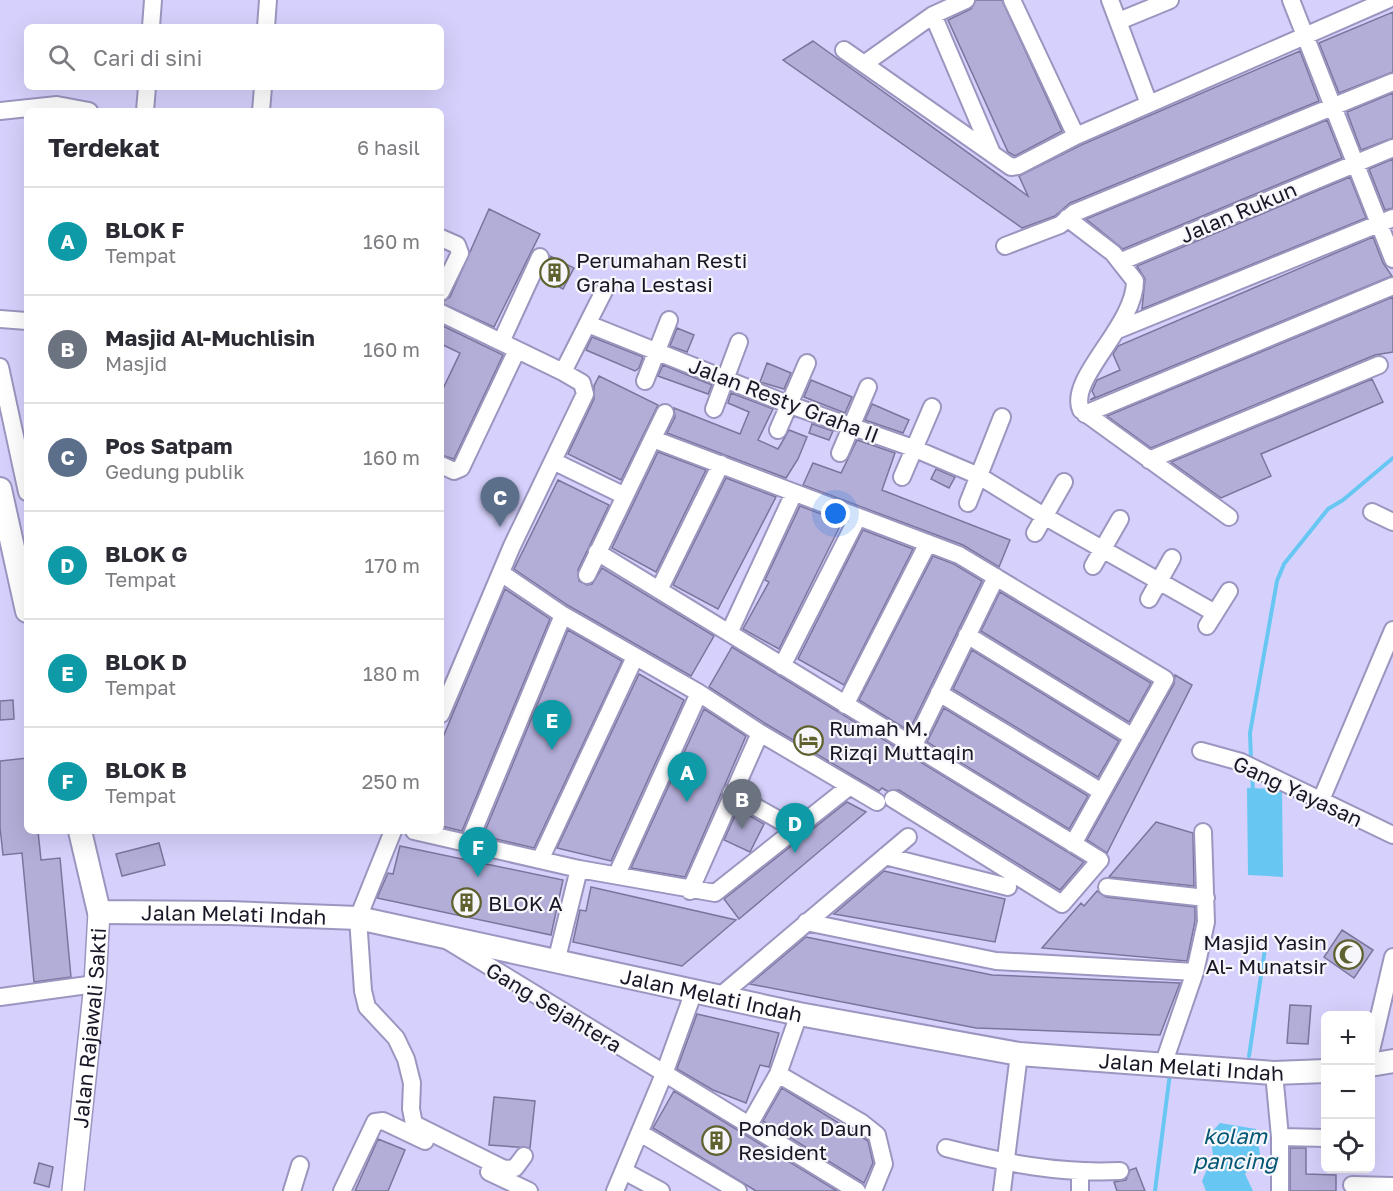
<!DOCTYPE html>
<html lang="id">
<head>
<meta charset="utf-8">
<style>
  :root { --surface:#fff; --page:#f7f7f7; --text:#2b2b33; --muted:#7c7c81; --line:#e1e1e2; --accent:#2563eb }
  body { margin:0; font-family:"Golos Text",sans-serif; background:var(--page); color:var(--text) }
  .controls { position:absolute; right:18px; bottom:18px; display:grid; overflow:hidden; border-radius:9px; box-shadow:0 6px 24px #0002 }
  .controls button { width:54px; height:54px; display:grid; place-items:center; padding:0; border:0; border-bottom:2px solid var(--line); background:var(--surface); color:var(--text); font:30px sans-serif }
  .you { position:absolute; left:836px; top:514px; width:21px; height:21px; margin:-15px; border:4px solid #fff; border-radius:50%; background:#1a73e8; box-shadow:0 0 0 9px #1a73e833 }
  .badge { display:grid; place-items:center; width:39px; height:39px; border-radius:50%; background:var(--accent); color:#fff; font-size:20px; font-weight:700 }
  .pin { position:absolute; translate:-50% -50px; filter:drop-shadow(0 2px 3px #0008) }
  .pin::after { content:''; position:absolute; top:32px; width:21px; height:18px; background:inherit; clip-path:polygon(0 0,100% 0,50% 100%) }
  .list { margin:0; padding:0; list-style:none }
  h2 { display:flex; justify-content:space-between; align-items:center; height:78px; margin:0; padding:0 24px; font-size:26px }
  h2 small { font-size:20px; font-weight:400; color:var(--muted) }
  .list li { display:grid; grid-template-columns:39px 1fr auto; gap:18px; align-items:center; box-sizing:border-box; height:108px; padding:0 24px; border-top:2px solid var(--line) }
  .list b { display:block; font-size:22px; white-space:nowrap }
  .list p { margin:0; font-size:20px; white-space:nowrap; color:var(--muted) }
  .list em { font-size:20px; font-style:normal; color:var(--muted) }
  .icon { flex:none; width:33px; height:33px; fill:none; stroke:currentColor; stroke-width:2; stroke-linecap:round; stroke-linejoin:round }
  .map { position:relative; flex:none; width:1393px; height:1191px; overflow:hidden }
  .search { position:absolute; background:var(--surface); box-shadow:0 6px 24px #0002; left:24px; top:24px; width:420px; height:66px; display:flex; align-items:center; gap:15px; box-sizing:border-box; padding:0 21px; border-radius:9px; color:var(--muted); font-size:22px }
  .panel { position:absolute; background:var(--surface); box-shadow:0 6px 24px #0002; left:24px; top:108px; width:420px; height:726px; border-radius:9px }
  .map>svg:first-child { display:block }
  .water { fill:#67c7f2 }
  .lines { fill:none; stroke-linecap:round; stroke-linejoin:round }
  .stream { stroke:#67c7f2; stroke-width:4 }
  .building { fill:#b3aed8; stroke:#7a759c; stroke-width:1.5 }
  .minor-casing { stroke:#9b96bf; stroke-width:20 }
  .tertiary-casing { stroke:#9b96bf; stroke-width:24 }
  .secondary-casing { stroke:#9b96bf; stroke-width:26 }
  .minor { stroke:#fff; stroke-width:16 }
  .tertiary { stroke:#fff; stroke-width:21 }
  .secondary { stroke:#fff; stroke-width:22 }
  .labels { text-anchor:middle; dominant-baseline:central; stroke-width:4.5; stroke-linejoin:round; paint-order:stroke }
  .street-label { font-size:21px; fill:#191726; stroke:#f7f7fb }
  .poi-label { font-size:21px; fill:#191726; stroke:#f7f7fb; text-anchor:start }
  .water-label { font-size:22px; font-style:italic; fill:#045774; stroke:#f7f7fb }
</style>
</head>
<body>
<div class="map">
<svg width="1393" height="1191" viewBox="0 0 1393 1191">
  <rect width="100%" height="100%" fill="#d5d1fc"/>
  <path class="water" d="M1247 788 1282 789 1283 877 1248 875Z
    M1220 1123 1256 1129 1260 1154 1245 1174 1253 1191H1206L1202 1181 1213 1155 1210 1134Z"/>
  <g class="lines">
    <path class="stream" d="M1251 760 1250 733 1277 581 1284 564 1328 509 1343 500 1393 458
      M1252 773 1253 793
      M1249 1056 1265 949
      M1155 1191 1170 1073"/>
  </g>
  <path class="building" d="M976 0H1002L1062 131 1015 156 1008 152 948 20 971 9Z
    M1393 12V72L1339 93 1319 43Z
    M813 41 1028 196 1019 176 1081 145 1300 51 1319 101 1070 203 1055 216 1022 228 783 60Z
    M1393 93V138L1361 150 1347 112Z
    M1327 120 1342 158 1123 249 1086 219Z
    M1393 159V208L1385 210 1369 169Z
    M1350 177 1366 218 1142 309 1145 279 1137 266Z
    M489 209 540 234 494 327 441 303 450 297Z
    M1373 237 1383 263 1392 276 1090 400 1095 397 1092 391 1097 380 1120 370 1113 354 1118 346Z
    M550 256 574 268 563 289 542 278Z
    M1393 297V352L1375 355 1151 448 1107 416Z
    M441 325 503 355 454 459 441 455V393L460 353 441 344Z
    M677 328 694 335 687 352 670 346Z
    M592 337 643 357 639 368 635 371 586 350Z
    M767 363 791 373 784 389 760 382Z
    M663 365 712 385 708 394 658 376Z
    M599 376 658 405 621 480 568 454 594 399V386Z
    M1372 379 1383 402 1261 454 1271 476 1221 498 1171 462Z
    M811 380 852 397 845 413 804 397Z
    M731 393 773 409 758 440 778 449 789 430 807 437 798 459 786 478 667 433 675 417 674 408 740 434 749 412 728 403Z
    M872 404 909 420 903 433 865 420Z
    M812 424 833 431 829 440 809 433Z
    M857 440 895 453 882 490 1010 540 999 567 963 545 803 485 813 463 841 473Z
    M658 452 706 470 656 572 612 548Z
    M936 469 955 477 949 488 931 479Z
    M726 478 776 497 718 609 673 585Z
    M558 480 609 505 578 570 579 581 587 585 592 584 602 568 714 636 691 676 569 606 514 569Z
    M800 506 842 522 779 649 743 629 769 582 765 580Z
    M863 530 913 549 844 685 798 659Z
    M933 556 954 564 982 581 909 731 859 700Z
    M505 589 550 619 462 831 441 826V742Z
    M1000 592 1151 683 1129 722 981 631Z
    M568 630 622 661 534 848 483 836Z
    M732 647 1084 862 1083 863 1060 890 899 790 887 791 882 788 879 791 766 724 709 687Z
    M972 650 1119 741 1098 777 953 689Z
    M639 674 684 700 611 861 557 848Z
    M1175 675 1192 685 1107 853 1087 840 1174 684Z
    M13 700 14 719 0 720V701Z
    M944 708 1088 796 1069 829 927 742Z
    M704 709 746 736 685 877 631 868Z
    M27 758V831H38L41 860 60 858 71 977 34 982 22 853 3 855 0 827V761Z
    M847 802 866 812 739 919 724 899Z
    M738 809 764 824 750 852 724 840Z
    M1156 822 1193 833 1194 886 1109 877Z
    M159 843 165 865 122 876 116 854Z
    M400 846 563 880 551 935 377 898 388 873 393 874Z
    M884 871 1005 899 995 942 834 914Z
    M591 887 736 920 682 966 573 942 580 910 586 911Z
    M1097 891 1106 897 1195 907V921L1187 961 1042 948 1081 903 1084 906Z
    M1342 930 1373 950 1354 978 1324 957Z
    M806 937 992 975 1180 983 1160 1035 976 1028 750 984Z
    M1290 1005 1311 1006 1308 1044 1287 1043Z
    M697 1014 779 1033 769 1067 760 1065 746 1103 713 1090 677 1069Z
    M782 1088 868 1141 873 1163 864 1183 763 1121Z
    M674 1091 744 1134 837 1191H756L653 1128Z
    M494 1097 535 1101 530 1148 489 1145Z
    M378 1139 405 1150 388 1191H355Z
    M1290 1148H1306V1174L1336 1175V1191H1290Z
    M39 1163 53 1167 49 1187 34 1183Z
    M1136 1168 1145 1191H1117L1114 1182 1126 1180 1130 1170Z"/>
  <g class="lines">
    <defs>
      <path id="minor" d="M1012 0 1076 136
        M1110 0 1149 104
        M1291 0 1393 259
        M933 15 991 151
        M1119 21 1170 0
        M151 27 153 0
        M266 27 268 0
        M844 50 1011 167 1018 166 1076 136 1387 0
        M864 64 933 15 966 0
        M0 111 57 105 89 111
        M145 111 147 87
        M261 111 263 87
        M1067 218 1113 253 1135 281C1135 326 1067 379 1081 410L1229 517
        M441 238 457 245 460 253 441 292
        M1005 246 1060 225 1074 213 1393 82
        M1122 261 1393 148
        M441 313 563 372 582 383 585 394 512 546 441 714
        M0 319 27 321
        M588 324 790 405 913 448 979 476 1044 516 1215 613
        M1120 329 1393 218
        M501 342 540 257
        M0 367 27 492
        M563 372 605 289
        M645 381 669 320
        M714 409 739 342
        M1085 414 1393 286
        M778 430 807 363
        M653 439 959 555 1165 679 1073 844
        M840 453 868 387
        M1149 460 1379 365
        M553 461 625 496
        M441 465 454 471 461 468 517 350
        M902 477 932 407
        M968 503 1002 417
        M1372 512 1393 522
        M1035 533 1064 482
        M597 552 1100 860 1062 904 893 799
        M1093 566 1120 519
        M501 573 563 615 699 693 760 733 877 802
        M587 575 665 413
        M659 590 721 464
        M1149 599 1172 558
        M1207 626 1229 591
        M730 631 794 493
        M967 635 1133 737
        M782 666 858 517
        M939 693 1102 792
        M845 705 928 543
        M913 747 996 577
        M1201 751 1241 762 1393 835
        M731 793 795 829
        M1321 800 1393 630
        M393 831 358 918 363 991 367 1007 396 1038 406 1059 412 1083 411 1109 414 1124 504 1169 515 1168 524 1156
        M414 831 579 869 715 893 850 786
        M468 844 563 615
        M885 856 1008 887
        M541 858 635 657
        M617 874 699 693
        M1107 887 1206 898
        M690 891 760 733
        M806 922 996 961 1195 972
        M448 941 857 1191
        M556 962 579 869
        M0 997 95 984
        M719 997 908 837
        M1370 1055 1393 957
        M1163 1065 1195 972 1206 922 1203 832
        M1274 1073 1280 1137V1191
        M778 1074 862 1123 877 1135 884 1164 873 1191
        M749 1125 778 1074 799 1014
        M640 1133 738 1191
        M1280 1137 1326 1138
        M946 1148C1005 1163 1059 1174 1120 1171
        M624 1171 661 1191
        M489 1172 529 1191
        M1080 1173V1191
        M1352 1185 1393 1186
        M292 1191 300 1165
        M342 1191 375 1122 383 1121 425 1141
        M615 1191 664 1074 694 991
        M1002 1191 1019 1054"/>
      <g id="tertiary">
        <path id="s1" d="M73 1191 95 984 99 912"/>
      </g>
      <g id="secondary">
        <path d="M0 489 27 611"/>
        <path id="s2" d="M80 831 99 912 229 913 358 918 799 1014 1019 1054 1274 1073 1326 1071"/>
        <path d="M1370 1065 1393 1061"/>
      </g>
    </defs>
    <use href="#minor" class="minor-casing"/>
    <use href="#tertiary" class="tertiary-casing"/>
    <use href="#secondary" class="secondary-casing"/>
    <use href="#minor" class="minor"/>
    <use href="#tertiary" class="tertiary"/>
    <use href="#secondary" class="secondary"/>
  </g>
  <defs>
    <symbol id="building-ring" viewBox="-11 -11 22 22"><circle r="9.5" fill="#f7f7fb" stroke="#5f612e" stroke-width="1.5"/><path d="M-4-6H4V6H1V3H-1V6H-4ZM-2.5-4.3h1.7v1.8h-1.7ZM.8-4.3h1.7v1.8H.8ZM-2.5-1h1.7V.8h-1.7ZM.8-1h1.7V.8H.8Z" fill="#5f612e"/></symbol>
    <symbol id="hotel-ring" viewBox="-11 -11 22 22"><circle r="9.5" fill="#f7f7fb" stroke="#5f612e" stroke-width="1.5"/><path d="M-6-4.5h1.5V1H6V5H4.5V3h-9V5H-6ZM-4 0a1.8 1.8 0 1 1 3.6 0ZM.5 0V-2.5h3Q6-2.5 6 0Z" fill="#5f612e"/></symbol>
    <symbol id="mosque-ring" viewBox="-11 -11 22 22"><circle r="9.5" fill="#f7f7fb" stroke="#5f612e" stroke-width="1.5"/><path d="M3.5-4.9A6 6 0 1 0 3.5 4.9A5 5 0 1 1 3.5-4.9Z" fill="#5f612e"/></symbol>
  </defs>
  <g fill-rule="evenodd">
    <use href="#building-ring" x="538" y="256" width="33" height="33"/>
    <use href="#hotel-ring" x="792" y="724" width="33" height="33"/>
    <use href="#building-ring" x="450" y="886" width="33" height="33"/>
    <use href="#mosque-ring" x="1332" y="938" width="33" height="33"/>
    <use href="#building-ring" x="700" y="1124" width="33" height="33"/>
  </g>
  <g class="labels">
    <g class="street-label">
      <text transform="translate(1238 212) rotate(-23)">Jalan Rukun</text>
      <text transform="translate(784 400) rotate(21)">Jalan Resty Graha II</text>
      <text transform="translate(1298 791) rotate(25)">Gang Yayasan</text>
      <text stroke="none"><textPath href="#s2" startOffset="218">Jalan Melati Indah</textPath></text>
      <text stroke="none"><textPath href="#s2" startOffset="704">Jalan Melati Indah</textPath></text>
      <text transform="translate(554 1007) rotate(31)">Gang Sejahtera</text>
      <text stroke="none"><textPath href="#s1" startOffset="164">Jalan Rajawali Sakti</textPath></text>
      <text stroke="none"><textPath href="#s2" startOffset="1190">Jalan Melati Indah</textPath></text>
    </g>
    <g class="poi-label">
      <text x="576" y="260">Perumahan Resti<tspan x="576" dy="24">Graha Lestasi</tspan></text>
      <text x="829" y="728">Rumah M.<tspan x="829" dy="24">Rizqi Muttaqin</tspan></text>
      <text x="488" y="903">BLOK A</text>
      <text x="1327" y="942" text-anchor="end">Masjid Yasin<tspan x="1327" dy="24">Al- Munatsir</tspan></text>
      <text x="738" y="1128">Pondok Daun<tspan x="738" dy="24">Resident</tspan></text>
    </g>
    <g class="water-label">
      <text x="1235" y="1135">kolam<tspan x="1235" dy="25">pancing</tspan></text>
    </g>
  </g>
</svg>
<div class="controls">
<button>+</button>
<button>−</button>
<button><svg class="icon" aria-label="locate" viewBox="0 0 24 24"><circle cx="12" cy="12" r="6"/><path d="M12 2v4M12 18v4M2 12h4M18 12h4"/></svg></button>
</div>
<div class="you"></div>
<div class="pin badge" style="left:687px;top:802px;background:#0f9aa8">A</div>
<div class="pin badge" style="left:742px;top:829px;background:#6b7280">B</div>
<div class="pin badge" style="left:500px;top:527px;background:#5c6f8a">C</div>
<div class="pin badge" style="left:795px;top:853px;background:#0f9aa8">D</div>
<div class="pin badge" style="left:552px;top:750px;background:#0f9aa8">E</div>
<div class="pin badge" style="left:478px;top:877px;background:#0f9aa8">F</div>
<div class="search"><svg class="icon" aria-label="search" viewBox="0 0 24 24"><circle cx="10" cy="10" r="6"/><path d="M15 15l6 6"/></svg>Cari di sini</div>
<section class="panel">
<h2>Terdekat<small>6 hasil</small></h2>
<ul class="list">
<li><span class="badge" style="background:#0f9aa8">A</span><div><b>BLOK F</b><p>Tempat</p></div><em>160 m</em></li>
<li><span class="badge" style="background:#6b7280">B</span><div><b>Masjid Al-Muchlisin</b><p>Masjid</p></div><em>160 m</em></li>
<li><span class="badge" style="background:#5c6f8a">C</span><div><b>Pos Satpam</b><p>Gedung publik</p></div><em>160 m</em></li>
<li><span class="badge" style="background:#0f9aa8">D</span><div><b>BLOK G</b><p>Tempat</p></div><em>170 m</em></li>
<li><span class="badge" style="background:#0f9aa8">E</span><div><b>BLOK D</b><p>Tempat</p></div><em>180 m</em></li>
<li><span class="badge" style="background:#0f9aa8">F</span><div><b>BLOK B</b><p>Tempat</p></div><em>250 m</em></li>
</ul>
</section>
</div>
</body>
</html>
